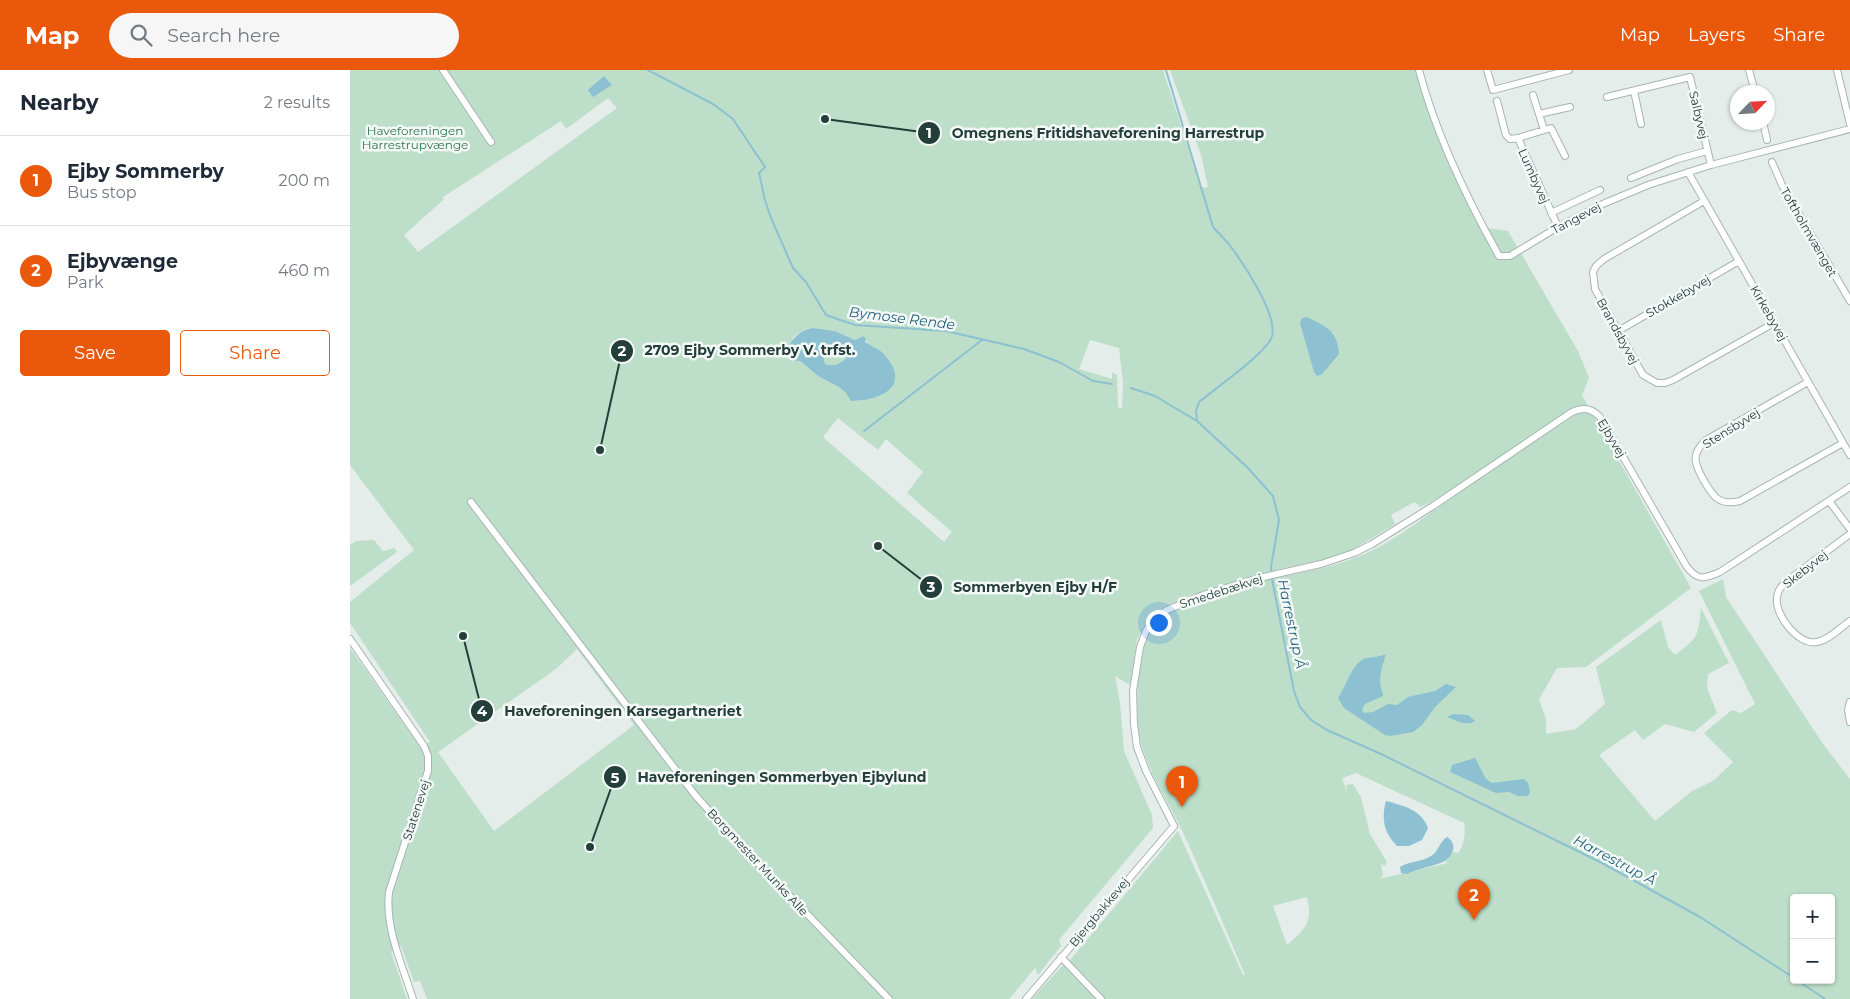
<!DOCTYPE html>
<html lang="en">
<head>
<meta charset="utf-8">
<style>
  :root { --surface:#fff; --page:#f6f6f7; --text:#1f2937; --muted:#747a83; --line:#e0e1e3; --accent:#ea580c }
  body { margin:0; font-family:Montserrat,sans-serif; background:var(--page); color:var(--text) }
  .controls { position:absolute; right:15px; bottom:15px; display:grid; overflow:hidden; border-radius:5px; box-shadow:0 1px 4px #0004 }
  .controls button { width:45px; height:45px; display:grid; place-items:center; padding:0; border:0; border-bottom:1px solid var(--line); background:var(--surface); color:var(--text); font:25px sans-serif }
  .compass { position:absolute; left:1380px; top:15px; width:45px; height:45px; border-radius:50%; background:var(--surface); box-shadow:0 1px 4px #0004; rotate:65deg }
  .you { position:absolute; left:808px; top:552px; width:18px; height:18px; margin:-12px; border:4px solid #fff; border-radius:50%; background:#1a73e8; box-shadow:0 0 0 8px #1a73e833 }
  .badge { display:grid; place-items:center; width:32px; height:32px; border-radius:50%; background:var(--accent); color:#fff; font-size:16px; font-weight:700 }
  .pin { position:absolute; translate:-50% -41px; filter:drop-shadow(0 1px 2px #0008) }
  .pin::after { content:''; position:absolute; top:26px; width:18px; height:15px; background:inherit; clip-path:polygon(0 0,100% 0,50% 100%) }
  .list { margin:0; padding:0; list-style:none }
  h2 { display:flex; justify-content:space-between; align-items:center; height:65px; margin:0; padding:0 20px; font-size:21px }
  h2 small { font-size:16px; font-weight:400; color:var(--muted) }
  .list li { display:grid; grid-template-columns:32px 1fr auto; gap:15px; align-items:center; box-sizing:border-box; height:90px; padding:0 20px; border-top:1px solid var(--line) }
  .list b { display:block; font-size:19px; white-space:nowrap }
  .list p { margin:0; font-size:16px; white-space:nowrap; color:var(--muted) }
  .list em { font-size:16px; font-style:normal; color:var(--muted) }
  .actions { display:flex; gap:10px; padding:15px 20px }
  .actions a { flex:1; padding:11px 0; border:1px solid var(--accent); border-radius:5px; text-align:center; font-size:18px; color:var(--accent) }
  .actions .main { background:var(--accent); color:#fff }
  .icon { flex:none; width:28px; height:28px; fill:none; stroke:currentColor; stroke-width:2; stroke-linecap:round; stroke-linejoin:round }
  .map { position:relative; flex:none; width:1500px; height:929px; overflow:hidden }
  header { display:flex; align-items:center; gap:30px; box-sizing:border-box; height:70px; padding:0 25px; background:var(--accent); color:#fff }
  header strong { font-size:24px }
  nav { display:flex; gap:28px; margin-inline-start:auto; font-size:18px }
  .search { width:350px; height:45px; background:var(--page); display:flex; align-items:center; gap:12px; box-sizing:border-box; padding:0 18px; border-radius:28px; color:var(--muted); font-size:19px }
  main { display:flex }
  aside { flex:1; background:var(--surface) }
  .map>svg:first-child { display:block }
  .green { fill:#bddec9; fill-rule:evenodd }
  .water { fill:#8dc0d1; fill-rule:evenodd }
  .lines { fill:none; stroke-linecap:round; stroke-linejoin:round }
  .stream { stroke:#8dc0d1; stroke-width:2 }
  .minor-casing { stroke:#a7b5b2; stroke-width:8 }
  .minor { stroke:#fff; stroke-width:6 }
  .labels { text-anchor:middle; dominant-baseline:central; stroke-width:5; stroke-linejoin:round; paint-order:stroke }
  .street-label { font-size:12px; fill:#243e3a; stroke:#f4f9f7 }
  .park-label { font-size:12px; fill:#2e7550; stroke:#f4f9f7 }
  .water-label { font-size:14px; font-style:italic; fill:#1f6279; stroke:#f4f9f7 }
  .leader { fill:none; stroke:#243e3a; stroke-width:2 }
  .callout-dot { fill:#243e3a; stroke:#f4f9f7; stroke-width:2 }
  .mark-label { font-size:15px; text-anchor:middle; font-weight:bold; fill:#fff }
  .callout-label { font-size:14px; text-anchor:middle; font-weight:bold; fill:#243e3a; stroke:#f4f9f7; stroke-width:5; stroke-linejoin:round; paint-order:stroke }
</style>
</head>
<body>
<header>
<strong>Map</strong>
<div class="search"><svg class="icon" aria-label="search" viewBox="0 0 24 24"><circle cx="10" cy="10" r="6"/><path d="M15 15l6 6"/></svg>Search here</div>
<nav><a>Map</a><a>Layers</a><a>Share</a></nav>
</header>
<main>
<aside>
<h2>Nearby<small>2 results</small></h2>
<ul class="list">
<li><span class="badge">1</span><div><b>Ejby Sommerby</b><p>Bus stop</p></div><em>200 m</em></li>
<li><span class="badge">2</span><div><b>Ejbyvænge</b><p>Park</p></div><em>460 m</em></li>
</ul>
<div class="actions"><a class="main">Save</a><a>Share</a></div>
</aside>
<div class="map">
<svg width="1500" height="929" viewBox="0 0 1500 929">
  <rect width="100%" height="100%" fill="#e4edea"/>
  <path class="green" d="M0 0H813L851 118 858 117 851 85 820 0H1066L1087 63 1136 158 1158 161 1228 281 1239 308 1232 325 1341 518 1236 597 1207 598 1189 629 1196 649V664L1226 659 1255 634 1246 597 1311 550 1318 577 1325 585C1348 568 1348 567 1351 538L1379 593 1358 604 1357 618 1367 643 1344 662 1315 654 1293 670 1285 660 1249 685 1305 751 1342 721 1363 711 1383 692 1354 663 1382 640 1391 643 1405 634 1349 521 1373 509 1376 527 1473 674 1500 709V929H682L713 895H716L828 761 893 905H895C876 859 856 814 836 769 822 738 803 710 792 677 784 654 787 587 797 565 806 548 826 539 843 533 864 525 886 517 908 512 937 505 968 501 996 491 1033 480 1069 451 1100 429L1099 423 1071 437 1064 432 1041 445 1045 454 1002 480 976 489 917 502 842 525 815 536 800 547 787 569 780 615 765 606 770 633 774 681 802 745 803 758 709 870 711 876 688 905 685 898 659 929H77L70 911 64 912 51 876 41 882 57 929H0V578L70 677 80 672 0 553V532L64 480 0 395ZM258 28 267 38 68 182 54 165 93 130V127L211 51 216 59ZM463 258 485 261 505 270 513 266C515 269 517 274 520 276 525 280 531 280 536 286 559 318 530 331 502 331L496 323 489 317 468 306 450 291 442 268 456 259ZM740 270 769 278 773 313 772 339 768 337 767 305 762 302V309L729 299ZM488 348 528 380 536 369 573 402 557 423 602 462 594 472 473 367ZM227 579 284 655 144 761 88 682 206 599ZM1006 703 1114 753C1116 762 1114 776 1108 783L1103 782 1095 791 1098 793 1029 809 1033 806 1031 794 1035 796 1037 792 1020 764 1011 727 1003 714 996 715 997 723 992 708ZM957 827C963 853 955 859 937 875L923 836ZM1444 828H1481V910H1444Z
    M490 273 502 279C497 289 486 299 475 294L473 286 483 275Z
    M24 470 33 481 44 478 47 482 0 516V475L6 471Z"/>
  <path class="water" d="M254 6 262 15 243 27 238 20Z
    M957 247C977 257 987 260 989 284L972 304 967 306 964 302 950 253 952 248Z
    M463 258 485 261 505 270 513 266 516 269 515 272C522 277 530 279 535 285 562 317 530 331 501 331L496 323 489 317 468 306 450 291 440 290 437 279C443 268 450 260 463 258ZM490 274 502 279C498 289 486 299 475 294L473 285 483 275Z
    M1036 584C1033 594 1028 608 1031 618 1032 621 1033 623 1033 626L1015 634 1012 639 1014 643 1023 642 1038 634 1047 635 1058 627 1085 621 1096 614 1106 617 1085 637 1072 655 1063 662 1040 666 1035 665 994 638 988 628C996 617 1002 592 1016 588 1023 587 1029 587 1036 584Z
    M1103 644 1118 645 1125 651C1117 657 1105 650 1097 647Z
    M1125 688 1136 709 1142 713 1174 709 1178 713 1180 722 1178 726H1168L1159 722 1146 723 1100 702 1102 695Z
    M1036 731C1052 735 1072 740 1078 758L1072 770 1059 776H1047C1034 763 1031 749 1036 731Z
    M1097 767C1107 773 1104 784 1096 790 1090 795 1066 799 1057 804L1051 803 1050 797C1060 791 1072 792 1081 786 1089 781 1089 772 1097 767Z"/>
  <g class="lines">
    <path class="stream" d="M298 0 363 34 383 49 415 97 409 103 415 130 421 148 443 198 456 212 476 245 505 255 596 261 674 279 709 292 743 311 762 314
      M816 0 863 157C869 164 876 170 881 177 893 193 931 249 921 269 911 287 867 317 849 332L846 341 847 351 898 398 923 426 929 450 921 497 922 509 944 621 950 637 961 650 977 660 1031 684 1252 793 1350 847 1444 908
      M781 318 805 326 847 351
      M514 361 632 270
      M1447 910 1475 929"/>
    <defs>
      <path id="minor" d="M93 0 141 72
        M1069 0C1086 65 1116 127 1149 186H1160L1208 157 1248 136 1298 115 1361 95 1500 59
        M1137 0 1143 20 1219 0
        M1399 0 1405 22
        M1487 0 1500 54
        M1284 21 1291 54
        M1183 25 1194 60
        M1257 27 1340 7 1361 95
        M1147 31 1156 65 1160 69 1168 68 1201 58 1215 86
        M1189 44 1220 37
        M1413 52 1417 70
        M1168 68 1208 157
        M1422 92 1432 115 1500 231
        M1338 102 1500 385
        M1281 108 1328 89 1357 81
        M1354 131 1254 189 1246 196 1243 202 1245 219 1293 305 1307 313H1315L1323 310 1424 253
        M1201 143 1250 120
        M1268 261 1389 191
        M1458 312 1356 370C1341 384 1344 393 1353 409 1363 427 1369 436 1390 431L1493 373
        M1479 431 1500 459
        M121 432 345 725 379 763 539 929
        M1500 464 1437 511C1432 515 1428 520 1427 527 1424 544 1448 576 1467 572 1479 570 1490 558 1500 551
        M0 569 74 676 78 686V701L39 822C35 859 52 894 63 929
        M1500 632 1498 640 1500 652
        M711 887 751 929
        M676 929 824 756 796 701 787 677 784 654 783 621 790 577 796 561 804 550 817 540 856 524 909 508 971 494 1004 483 1022 474 1083 436 1222 342C1234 337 1241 338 1250 347L1337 497C1348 511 1354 509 1370 502L1500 417"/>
    </defs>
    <use href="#minor" class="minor-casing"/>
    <use href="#minor" class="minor"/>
  </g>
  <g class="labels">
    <g class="street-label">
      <text transform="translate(1349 45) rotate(77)">Salbyvej</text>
      <text transform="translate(1184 106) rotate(66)">Lumbyvej</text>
      <text transform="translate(1226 148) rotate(-28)">Tangevej</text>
      <text transform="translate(1459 162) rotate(60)">Toftholmvænget</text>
      <text transform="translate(1328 226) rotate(-30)">Stokkebyvej</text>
      <text transform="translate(1419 243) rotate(60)">Kirkebyvej</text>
      <text transform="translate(1268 261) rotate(61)">Brandsbyvej</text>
      <text transform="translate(1381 358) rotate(-32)">Stensbyvej</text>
      <text transform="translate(1262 368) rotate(59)">Ejbyvej</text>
      <text transform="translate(1455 499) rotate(-38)">Skebyvej</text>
      <text transform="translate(871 521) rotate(-18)">Smedebækvej</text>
      <text transform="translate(66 740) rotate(-72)">Statenevej</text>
      <text transform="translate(408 792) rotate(47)">Borgmester Munks Alle</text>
      <text transform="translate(749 842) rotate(-50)">Bjergbakkevej</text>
    </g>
    <g class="park-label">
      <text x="65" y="60">Haveforeningen<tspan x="65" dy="14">Harrestrupvænge</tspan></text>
    </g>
    <g class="water-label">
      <text transform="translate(552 248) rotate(7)">Bymose Rende</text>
      <text transform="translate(942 554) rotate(78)">Harrestrup Å</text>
      <text transform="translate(1265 790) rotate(28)">Harrestrup Å</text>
    </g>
  </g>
  <path class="leader" d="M475 49L579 63M250 380L272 281M528 476L581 517M113 566L132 641M240 777L265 707"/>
  <g class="callout-dot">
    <circle cx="475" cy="49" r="5"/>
    <circle cx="250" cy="380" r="5"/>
    <circle cx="528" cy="476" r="5"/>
    <circle cx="113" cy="566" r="5"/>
    <circle cx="240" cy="777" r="5"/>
    <circle cx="579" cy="63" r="12"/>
    <circle cx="272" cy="281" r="12"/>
    <circle cx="581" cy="517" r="12"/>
    <circle cx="132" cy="641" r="12"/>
    <circle cx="265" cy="707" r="12"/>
  </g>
  <g class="mark-label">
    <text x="579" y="68">1</text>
    <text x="272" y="286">2</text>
    <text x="581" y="522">3</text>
    <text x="132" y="646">4</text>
    <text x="265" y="713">5</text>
  </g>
  <g class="callout-label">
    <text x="758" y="68">Omegnens Fritidshaveforening Harrestrup</text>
    <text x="400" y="285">2709 Ejby Sommerby V. trfst.</text>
    <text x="685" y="522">Sommerbyen Ejby H/F</text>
    <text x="273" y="646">Haveforeningen Karsegartneriet</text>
    <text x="432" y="712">Haveforeningen Sommerbyen Ejbylund</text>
  </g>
</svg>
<div class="controls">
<button>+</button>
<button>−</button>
</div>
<svg class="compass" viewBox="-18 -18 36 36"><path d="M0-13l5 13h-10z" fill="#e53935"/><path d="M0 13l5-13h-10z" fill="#747a83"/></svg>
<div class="you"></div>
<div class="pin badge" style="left:832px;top:737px">1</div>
<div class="pin badge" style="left:1124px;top:850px">2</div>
</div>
</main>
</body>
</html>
